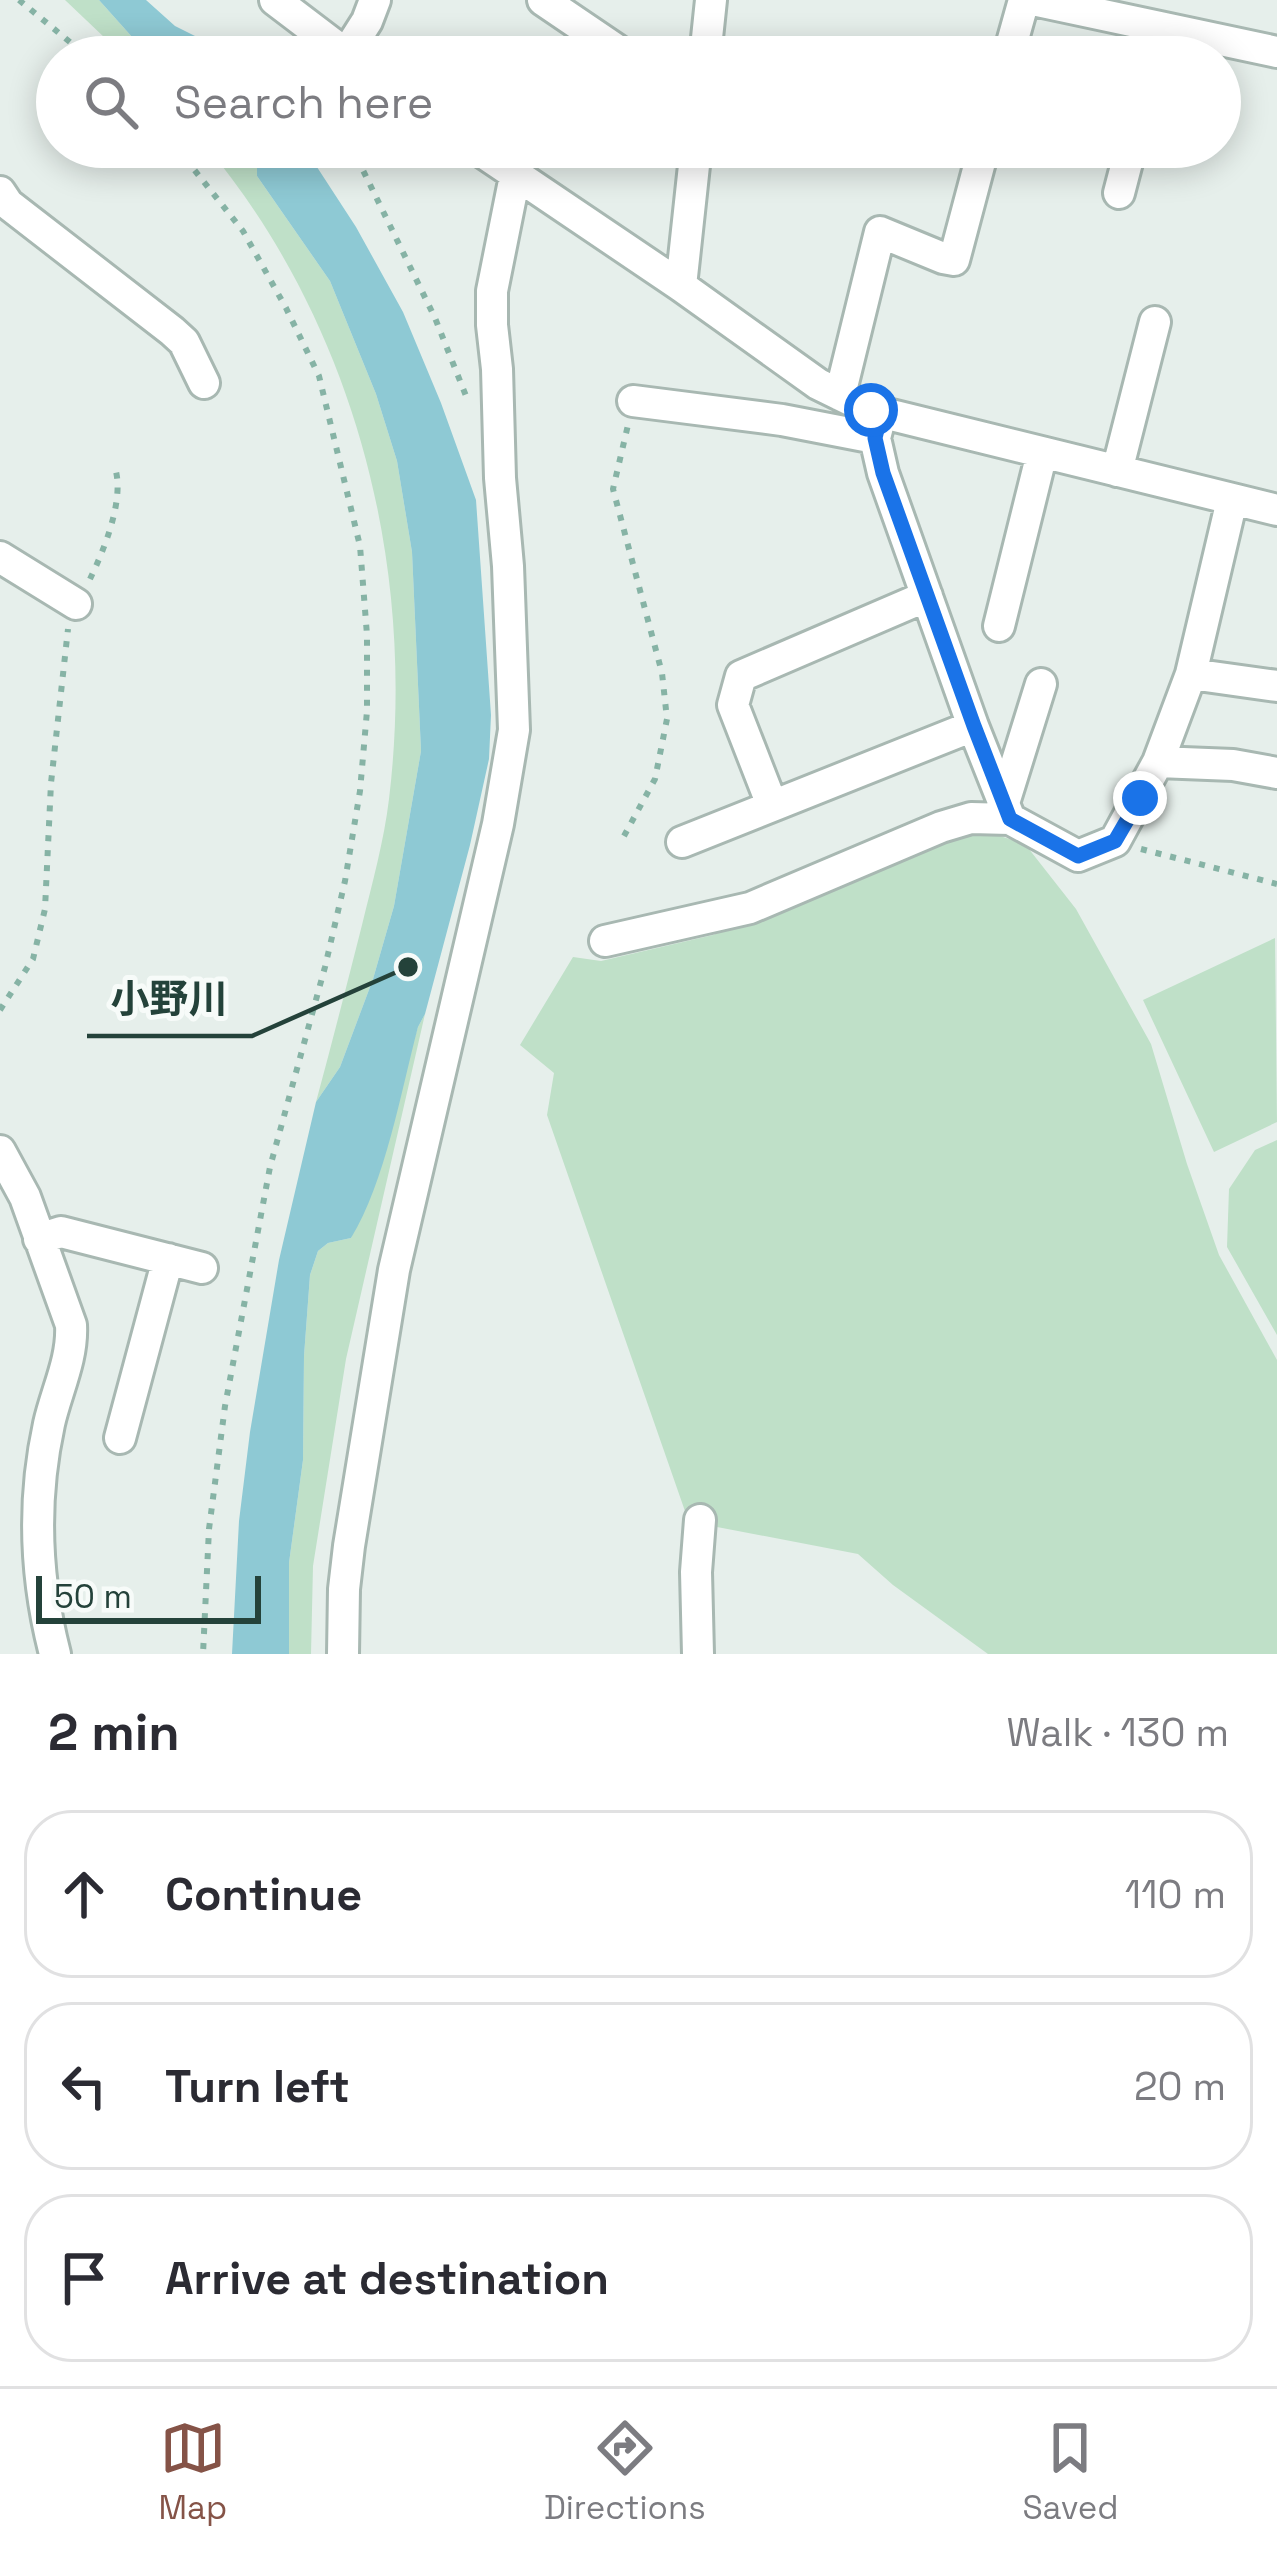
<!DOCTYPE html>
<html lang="en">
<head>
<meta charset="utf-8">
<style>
  :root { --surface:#fff; --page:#f2f2f3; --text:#2b2b33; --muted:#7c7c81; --line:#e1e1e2; --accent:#855347 }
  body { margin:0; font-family:"Space Grotesk","Noto Sans JP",sans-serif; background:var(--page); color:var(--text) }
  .scale { position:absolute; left:36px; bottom:30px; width:225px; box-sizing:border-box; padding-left:12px; border:6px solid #24423a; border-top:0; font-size:33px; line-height:42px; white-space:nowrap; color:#24423a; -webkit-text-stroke:9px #f7fbf9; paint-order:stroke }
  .stop { position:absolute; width:36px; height:36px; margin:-27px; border:9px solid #1a73e8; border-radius:50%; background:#fff }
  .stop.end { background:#1a73e8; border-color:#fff; box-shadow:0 3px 12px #0008 }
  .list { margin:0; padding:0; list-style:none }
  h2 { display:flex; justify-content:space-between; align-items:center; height:156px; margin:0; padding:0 48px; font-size:51px }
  h2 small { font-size:39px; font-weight:400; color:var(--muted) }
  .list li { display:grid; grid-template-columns:78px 1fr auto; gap:36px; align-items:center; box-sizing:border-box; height:168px; margin:0 24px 24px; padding:0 24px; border:3px solid var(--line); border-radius:48px }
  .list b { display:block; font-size:45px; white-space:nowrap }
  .list em { font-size:39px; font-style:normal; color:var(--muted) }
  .icon { flex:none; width:66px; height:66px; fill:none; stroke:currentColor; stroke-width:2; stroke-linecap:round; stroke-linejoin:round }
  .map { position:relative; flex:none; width:1277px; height:1654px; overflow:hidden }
  .search { position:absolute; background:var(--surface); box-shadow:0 6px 30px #0003; left:36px; right:36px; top:36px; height:132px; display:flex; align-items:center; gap:30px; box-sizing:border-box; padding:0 42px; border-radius:66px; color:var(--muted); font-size:45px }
  .sheet { height:732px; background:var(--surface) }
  nav { display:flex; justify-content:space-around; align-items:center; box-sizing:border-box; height:168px; border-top:3px solid var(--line); background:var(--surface); font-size:33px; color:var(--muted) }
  nav a { display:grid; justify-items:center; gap:6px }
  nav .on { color:var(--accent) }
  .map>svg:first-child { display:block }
  .green { fill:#bfe0c8 }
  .water { fill:#8ec9d4 }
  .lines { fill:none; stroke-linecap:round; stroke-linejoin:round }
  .minor-casing { stroke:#a8b8b2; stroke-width:36 }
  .path { stroke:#86b3a5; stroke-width:6; stroke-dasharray:6 9; stroke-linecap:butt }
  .minor { stroke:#fff; stroke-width:30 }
  .route { stroke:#1a73e8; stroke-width:15 }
  .leader { fill:none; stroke:#24423a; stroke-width:4.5 }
  .callout-dot { fill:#24423a; stroke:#f7fbf9; stroke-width:4.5 }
  .callout-label { font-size:39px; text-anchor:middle; font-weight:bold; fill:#24423a; stroke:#f7fbf9; stroke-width:10; stroke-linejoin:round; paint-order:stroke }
</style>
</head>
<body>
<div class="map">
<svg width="1277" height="1654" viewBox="0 0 1277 1654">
  <rect width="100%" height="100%" fill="#e6efeb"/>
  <path class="green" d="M65 0H99L150 57H125Z
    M207 147H257V176L330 281 376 394 397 461 412 552 421 751 394 906 373 979 340 1067 316 1102C332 1043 347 984 362 925 372 884 384 841 389 799 417 568 356 327 207 147Z
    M978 829 1025 844 1076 909 1151 1044 1187 1164 1219 1255 1277 1360V1654H988L893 1585 858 1554 717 1527 686 1514 547 1115 554 1073 520 1045 573 957 601 961 713 935Z
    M1275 938 1277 1122 1214 1152 1143 1000Z
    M425 1014 346 1359 313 1566 311 1654H289V1563L303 1460 304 1356 310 1275 318 1251 328 1243 351 1238 418 1027Z
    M1277 1140V1335L1227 1247 1229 1189 1255 1150Z"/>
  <path class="water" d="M99 0H146L175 26 203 40 219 57H150Z
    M257 147H292L315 164 356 227 403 312 441 403 476 500 491 715 489 759 470 845 425 1014 418 1027C401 1091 385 1183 351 1238L328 1243 318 1251 310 1275 304 1356 303 1460 289 1563V1654H232L239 1521 250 1432 279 1260 316 1102 340 1067 373 979 394 906 421 751 412 552 397 461 376 394 330 281 257 176Z"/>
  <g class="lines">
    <defs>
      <path id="minor" d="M275 0 350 57
        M543 0 627 57
        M1033 0 1277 52
        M346 54 367 21 375 0
        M705 57 711 0
        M1008 57 1024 0
        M475 147 681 286 818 384 871 410 1277 510
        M0 192 8 204 172 331 184 342 204 383
        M1119 193 1131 147
        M681 286 696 147
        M840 395 880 232 943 258 954 260 984 147
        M633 401 782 420 875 438
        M881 414 875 438 883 473 973 726 1010 819 1078 856 1115 841 1158 762 1191 674 1232 500
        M1117 471 1155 322
        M0 557 76 604
        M999 626 1042 453
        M1191 674 1277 686
        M1158 762 1233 765 1277 773
        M1004 803 1041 684
        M772 805 733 705 741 676 927 596
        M682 842 973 726
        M605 941 750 908 941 827 971 818 1010 819
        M0 1151 25 1197 71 1325C73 1359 56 1392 49 1424 32 1502 35 1577 55 1654
        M39 1239 61 1232 202 1268
        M120 1438 168 1259
        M343 1654 344 1589 349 1546 394 1270 498 824 514 730 508 566 500 478 497 369 492 325V291L515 176
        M698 1654 696 1572 700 1520"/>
    </defs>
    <use href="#minor" class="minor-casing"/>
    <path class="path" d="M19 0 88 57
      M176 147 243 231 286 308 319 376 360 546 367 635V711L360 791 345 881 325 967 270 1167 225 1406 209 1529 203 1654
      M370 147 358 160 435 318 468 401
      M90 579C104 550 125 499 115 468
      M624 836 655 779 667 719 662 673 613 489 628 425
      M1141 849 1277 884
      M0 1010 33 959 45 909 51 783 68 629"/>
    <use href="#minor" class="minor"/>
  </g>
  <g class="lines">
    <path class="route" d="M871 410 881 413 875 438 883 473 974 726 1010 819 1078 856 1115 841 1140 798"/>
  </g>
  <path class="leader" d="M408 967L252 1036H87"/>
  <circle class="callout-dot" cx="408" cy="967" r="12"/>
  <g class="callout-label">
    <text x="169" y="1012">小野川</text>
  </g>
</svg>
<div class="scale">50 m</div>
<div class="stop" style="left:871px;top:410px"></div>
<div class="stop end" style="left:1140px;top:798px"></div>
<div class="search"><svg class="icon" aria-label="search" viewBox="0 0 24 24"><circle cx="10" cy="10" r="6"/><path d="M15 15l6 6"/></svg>Search here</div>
</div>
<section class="sheet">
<h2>2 min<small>Walk · 130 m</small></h2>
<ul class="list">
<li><svg class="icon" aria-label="ahead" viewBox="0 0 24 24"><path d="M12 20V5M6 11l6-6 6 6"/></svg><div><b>Continue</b></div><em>110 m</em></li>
<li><svg class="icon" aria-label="left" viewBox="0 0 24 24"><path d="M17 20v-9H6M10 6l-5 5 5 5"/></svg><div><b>Turn left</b></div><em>20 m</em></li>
<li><svg class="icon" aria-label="arrive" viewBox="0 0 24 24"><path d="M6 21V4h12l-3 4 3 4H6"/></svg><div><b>Arrive at destination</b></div></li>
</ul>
</section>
<nav>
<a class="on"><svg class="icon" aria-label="map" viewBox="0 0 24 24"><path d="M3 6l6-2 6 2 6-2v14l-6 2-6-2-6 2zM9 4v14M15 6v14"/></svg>Map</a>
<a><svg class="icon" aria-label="directions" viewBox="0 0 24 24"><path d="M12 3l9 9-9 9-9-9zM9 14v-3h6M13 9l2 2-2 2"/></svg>Directions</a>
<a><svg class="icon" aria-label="saved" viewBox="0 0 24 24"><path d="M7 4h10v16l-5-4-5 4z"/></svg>Saved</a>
</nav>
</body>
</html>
